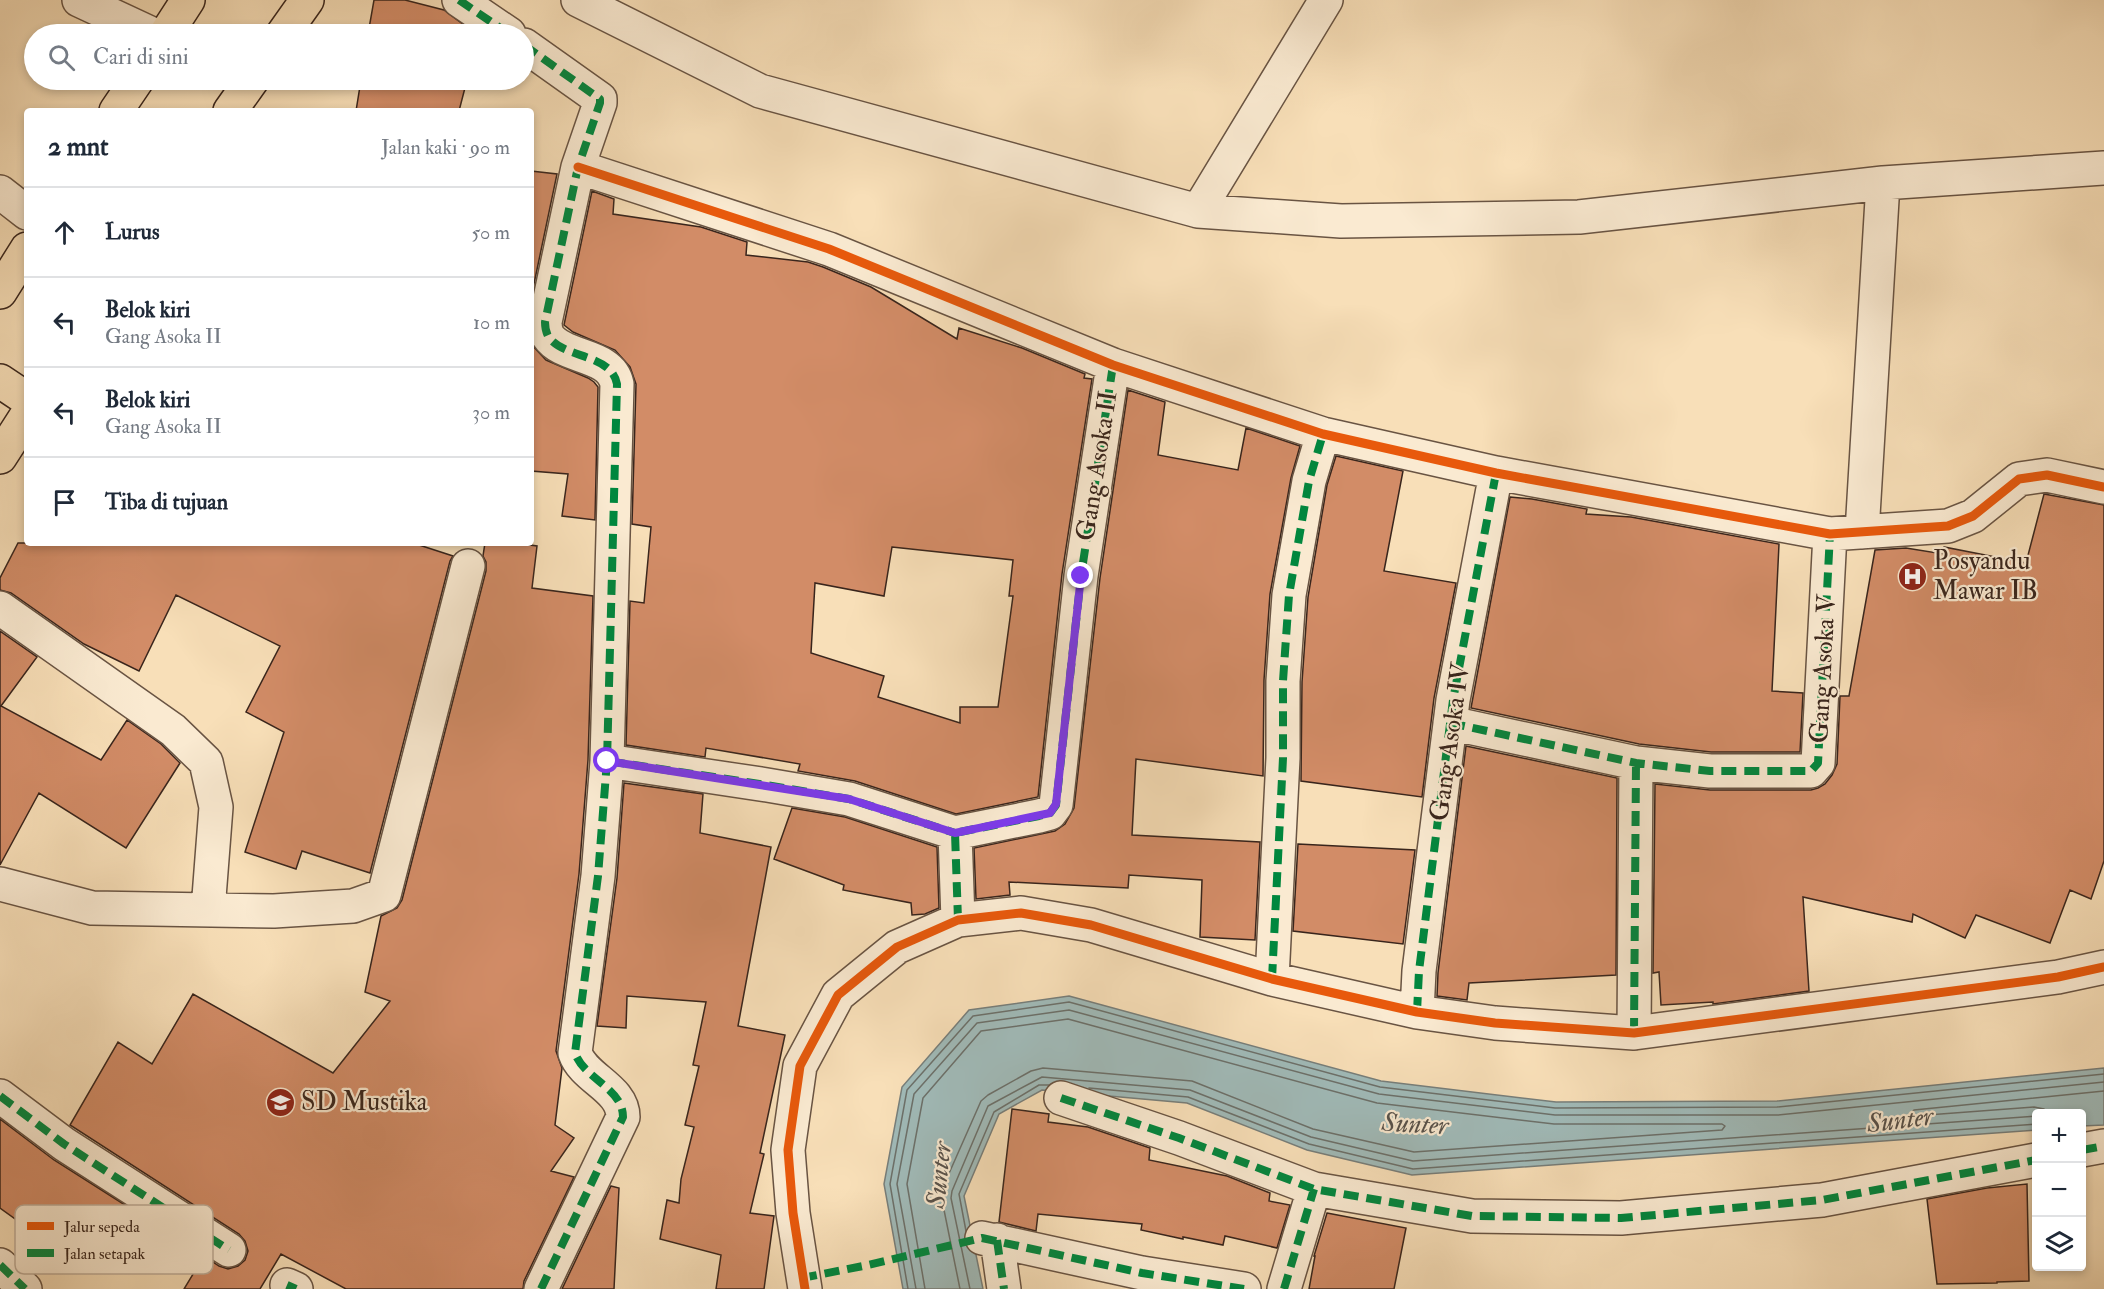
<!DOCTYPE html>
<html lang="id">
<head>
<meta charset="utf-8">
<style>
  :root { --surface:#fff; --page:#f6f6f7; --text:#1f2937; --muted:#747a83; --line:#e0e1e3 }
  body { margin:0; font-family:"IM FELL Double Pica",serif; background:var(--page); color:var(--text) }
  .controls { position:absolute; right:18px; bottom:18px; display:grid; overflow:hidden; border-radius:6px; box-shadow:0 3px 9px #0003 }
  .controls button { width:54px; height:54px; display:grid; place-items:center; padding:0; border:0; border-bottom:2px solid var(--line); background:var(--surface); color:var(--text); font:30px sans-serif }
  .stop { position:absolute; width:18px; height:18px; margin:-14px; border:4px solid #7c3aed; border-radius:50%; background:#fff }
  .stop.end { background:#7c3aed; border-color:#fff; box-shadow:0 2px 6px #0008 }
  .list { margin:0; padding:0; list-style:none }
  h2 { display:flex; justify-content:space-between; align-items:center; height:78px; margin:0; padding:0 24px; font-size:26px }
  h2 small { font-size:20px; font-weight:400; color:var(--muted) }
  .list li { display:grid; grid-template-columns:39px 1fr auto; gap:18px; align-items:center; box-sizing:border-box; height:90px; padding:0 24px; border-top:2px solid var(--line) }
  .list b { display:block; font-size:22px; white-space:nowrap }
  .list p { margin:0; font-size:20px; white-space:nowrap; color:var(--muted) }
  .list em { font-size:20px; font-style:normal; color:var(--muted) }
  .icon { flex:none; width:33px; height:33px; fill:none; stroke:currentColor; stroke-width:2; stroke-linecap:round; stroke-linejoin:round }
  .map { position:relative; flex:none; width:2104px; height:1289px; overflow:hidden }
  .search { position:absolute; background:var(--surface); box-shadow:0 3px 9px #0003; left:24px; top:24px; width:510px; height:66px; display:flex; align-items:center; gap:15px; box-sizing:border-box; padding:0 21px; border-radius:33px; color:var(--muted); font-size:22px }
  .panel { position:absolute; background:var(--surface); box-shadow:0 3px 9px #0003; left:24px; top:108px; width:510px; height:438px; border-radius:6px }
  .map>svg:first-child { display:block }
  .water { fill:#a0bab8; stroke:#777e7a; stroke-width:1.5 }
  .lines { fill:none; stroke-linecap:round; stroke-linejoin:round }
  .shore { stroke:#6c706a; stroke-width:1.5 }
  .building { fill:#d28c67; stroke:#39251c; stroke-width:1.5; fill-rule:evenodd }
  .minor-casing { stroke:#695443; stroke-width:36 }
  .major-casing { stroke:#39251c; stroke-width:36 }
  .minor { stroke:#faead1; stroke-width:33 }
  .major { stroke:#f8dfb8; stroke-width:33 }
  .quiet { stroke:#00873e; stroke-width:8; stroke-dasharray:15 8; stroke-linecap:butt }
  .cycleway-casing { stroke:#faead1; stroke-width:13 }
  .cycleway { stroke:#e8590c; stroke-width:9 }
  .route { stroke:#7c3aed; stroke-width:8 }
  .labels { text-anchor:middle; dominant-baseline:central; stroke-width:4.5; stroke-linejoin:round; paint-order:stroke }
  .street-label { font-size:26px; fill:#39251c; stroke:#faead1 }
  .poi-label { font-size:26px; fill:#39251c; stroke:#faead1; text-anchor:start }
  .water-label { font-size:27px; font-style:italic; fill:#58524b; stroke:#faead1 }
  .key { fill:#faead1; stroke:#c0af9b; stroke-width:1.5 }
  .key-label { font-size:16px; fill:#39251c }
</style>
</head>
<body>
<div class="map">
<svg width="2104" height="1289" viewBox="0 0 2104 1289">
  <rect width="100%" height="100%" fill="#f8dfb8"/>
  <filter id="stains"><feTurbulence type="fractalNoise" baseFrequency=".00333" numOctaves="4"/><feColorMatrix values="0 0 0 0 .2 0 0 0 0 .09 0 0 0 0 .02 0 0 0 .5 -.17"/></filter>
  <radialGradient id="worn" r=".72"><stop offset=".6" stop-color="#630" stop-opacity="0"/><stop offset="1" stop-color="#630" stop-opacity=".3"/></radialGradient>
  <path class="water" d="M1069 996 1381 1081 1556 1102 1777 1101 2104 1068V1125L2082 1126V1114H2036V1130L1412 1175 1307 1150 1187 1103 1042 1090 999 1114 964 1196 983 1289H903L884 1184 902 1087 969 1010Z"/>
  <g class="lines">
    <path class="shore" d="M1089 1088 1188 1097 1309 1144 1413 1169 2036 1124
      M2051 1114 2044 1109 2034 1107 1914 1116 1911 1113 1914 1110 2104 1091
      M966 1231 959 1194 994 1112 1039 1085H1049
      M908 1289 890 1184 907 1090 973 1016 1069 1002 1380 1087 1555 1108 1777 1107 2104 1074
      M916 1289 897 1184 914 1094 977 1023 1069 1010 1379 1094 1555 1115H1777L2104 1082
      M925 1289 907 1184 923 1098 981 1031 1068 1019 1377 1103 1554 1124H1722L1725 1126 1722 1130 1414 1152 1313 1129 1192 1081 1043 1068 1031 1071 988 1095 981 1101 943 1187 942 1200 960 1289
      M970 1289 951 1198 952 1191 988 1106 1042 1077 1190 1090 1311 1137 1413 1161 2036 1116"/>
  </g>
  <path class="building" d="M374 0H405L444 10 476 34H368Z
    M361 80H467L459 111H356Z
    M531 171 557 174 531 298Z
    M592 191 614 199 613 214 701 227 747 242 746 255 808 262 823 267 871 287 957 339 959 328 1022 348 1085 374 1084 378 1092 379 1062 574 1038 797 956 814 855 781 798 771 800 764 706 748 705 757 626 745 630 601 644 603 651 527 632 524 636 384 630 367 615 350 573 332 564 325ZM892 547 1013 560 1009 596H1013L998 707H960V723L878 697 884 676 811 653 815 583 884 596Z
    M531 344 546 360 588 378 594 382 598 387 595 520 562 516 568 474 531 471Z
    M1128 390 1165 402 1158 455 1238 470 1246 428 1300 446 1291 478 1270 594 1264 680 1263 776 1136 759 1132 835 1260 842 1255 940 1200 937 1202 880 1129 875 1128 888 1009 882 1010 895 976 899 974 848 1055 831 1065 824 1074 808 1100 578Z
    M1336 456 1403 471 1384 571 1456 583 1434 698 1422 797 1301 781 1302 682 1308 597 1327 485Z
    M2044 494 2104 505V861L2091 899 2070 890 2050 943 1976 915 1965 938 1913 914 1912 922 1803 897 1809 991 1713 1004V1002L1661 1005 1659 972 1653 973 1655 784 1710 790H1811L1818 788 1825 784 1832 775 1837 764 1840 696H1849L1875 550 1906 548 1943 554 1944 547 2026 563Z
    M1510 497 1532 499 1587 509 1586 514 1631 517 1779 544 1772 691 1803 693 1800 752H1711L1639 744 1471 708Z
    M18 543H413L453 556 450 561 370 873 302 851 296 869 245 852 284 732 246 712 280 646 176 595 139 671 84 644 11 593 0 590V578Z
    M485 543H515L537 546 532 588 593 596 588 760 579 874 556 1051 562 1068 555 1125 574 1138 551 1171 574 1177 524 1281 523 1289H346L281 1254 260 1289H184L204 1256 219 1266 228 1269 238 1266 245 1260 248 1251 245 1241 239 1234 70 1125 118 1042 152 1064 193 994 333 1073 390 1001 365 992 381 916 397 908 402 900 486 571V562L483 556Z
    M0 631 37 657 1 706 101 760 127 720 161 744 180 763 126 848 39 793 0 865Z
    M1466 746 1617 778 1616 975 1469 983 1467 1000 1437 996 1438 973Z
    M624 783 703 794 700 833 771 847 738 1026 785 1035 760 1153 764 1154 750 1213 774 1216 764 1289H716L721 1255 660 1239 667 1200 679 1203 681 1179 694 1127 685 1125 699 1066 693 1065 706 1002 627 996 626 1028 597 1026 617 878Z
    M792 808 845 817 937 847 939 908 925 914 912 915 911 903 843 890 844 885 774 859Z
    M1298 844 1415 850 1403 944 1293 931Z
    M1012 1109 1049 1114 1048 1122 1088 1127 1150 1148 1149 1160 1227 1176 1270 1193 1269 1201 1290 1205 1277 1248 1225 1236 1223 1245 1183 1237V1239L1141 1230 1142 1224 1038 1214 1036 1231 999 1222Z
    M0 1119 54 1160 133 1210 89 1272 0 1208Z
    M2027 1184 2029 1281 1997 1282V1283L1937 1284 1927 1199 1987 1188Z
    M611 1186 619 1188 614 1289H562Z
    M1327 1213 1406 1228 1394 1289H1309L1315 1256H1314Z"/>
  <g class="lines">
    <defs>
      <path id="minor" d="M79 0 152 34
        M459 0 509 34
        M578 0 760 91 1198 211 1341 221 1579 217 1883 183 2104 168
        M524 45 600 99V103L578 167 545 322C545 326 546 332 548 336 563 359 611 353 617 384L607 761 767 785 849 799 955 833
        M578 167 829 249 1113 365 1323 434 1496 473 1830 534 1948 526 1973 516 2019 479 2047 475 2104 487
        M0 192 27 213
        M1198 211 1326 0
        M1862 532 1883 183
        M0 608 173 730 206 762 216 807 208 910
        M1450 723 1636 763 1710 771H1811L1818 763 1830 534
        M0 884 92 908 274 911 353 906 384 895 468 566
        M958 920 955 833 1039 816 1050 813 1056 805 1081 576 1113 365
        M1272 979 1283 758V681L1289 595 1309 481 1323 434
        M1417 1012 1419 971 1453 700 1496 473
        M1634 1033 1636 763
        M0 1096 64 1144 229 1250
        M1061 1098 1179 1138 1314 1189 1472 1216 1621 1218 1822 1200 2036 1160
        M2082 1150 2104 1146
        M982 1238 1142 1273 1244 1289
        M997 1240 1004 1289
        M0 1265 25 1289
        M287 1285 296 1289
        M541 1289 623 1117C623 1088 584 1079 575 1053L598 876 607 761
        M805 1289 793 1213 788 1150 800 1066 838 995 897 947 958 920 1021 913 1091 925 1272 979 1417 1012 1495 1023 1634 1033 2058 977 2104 967
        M1284 1289 1314 1189"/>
      <path id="major" d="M166 34 188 0
        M283 34 307 0
        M116 111 137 80
        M230 111 252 80
        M0 292 27 249
        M0 381 27 399
        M0 457 27 415"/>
    </defs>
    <use href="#minor" class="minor-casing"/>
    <use href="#major" class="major-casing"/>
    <use href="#minor" class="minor"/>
    <use href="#major" class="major"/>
    <path class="quiet" d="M459 0 509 34
      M524 45 600 99V103L578 167 545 322C545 326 546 332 548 336 563 359 611 353 617 384L607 761 767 785 849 799 955 833
      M1450 723 1636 763 1710 771H1811L1818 763 1830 534
      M958 920 955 833 1039 816 1050 813 1056 805 1081 576 1113 365
      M1272 979 1283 758V681L1289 595 1309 481 1323 434
      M1417 1012 1419 971 1453 700 1496 473
      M1634 1033 1636 763
      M0 1096 64 1144 229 1250
      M1061 1098 1179 1138 1314 1189 1472 1216 1621 1218 1822 1200 2036 1160
      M2082 1150 2104 1146
      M997 1240 1004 1289
      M0 1265 25 1289
      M802 1278 868 1265 982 1238 1142 1273 1244 1289
      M287 1285 296 1289
      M541 1289 623 1117C623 1088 584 1079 575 1053L598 876 607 761
      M1284 1289 1314 1189"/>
    <defs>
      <path id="cycleway" d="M578 167 829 249 1113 365 1323 434 1496 473 1830 534 1948 526 1973 516 2019 479 2047 475 2104 487
        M805 1289 793 1213 788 1150 800 1066 838 995 897 947 958 920 1021 913 1091 925 1272 979 1417 1012 1495 1023 1634 1033 2058 977 2104 967"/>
    </defs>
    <use href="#cycleway" class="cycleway-casing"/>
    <use href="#cycleway" class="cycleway"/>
  </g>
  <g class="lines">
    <path class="route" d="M607 761 849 799 955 833 1050 813 1056 804 1081 576"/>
  </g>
  <defs>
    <symbol id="hospital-disc" viewBox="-11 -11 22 22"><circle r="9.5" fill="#8f2418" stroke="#faead1"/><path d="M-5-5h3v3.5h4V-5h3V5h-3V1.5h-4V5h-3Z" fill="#fff"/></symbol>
    <symbol id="school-disc" viewBox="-11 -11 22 22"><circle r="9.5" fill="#8f2418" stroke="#faead1"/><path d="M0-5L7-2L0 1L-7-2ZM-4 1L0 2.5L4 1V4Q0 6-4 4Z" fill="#fff"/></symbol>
  </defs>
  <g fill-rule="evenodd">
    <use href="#hospital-disc" x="1896" y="560" width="33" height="33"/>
    <use href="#school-disc" x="264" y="1086" width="33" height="33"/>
  </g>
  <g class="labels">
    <g class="street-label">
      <text transform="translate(1097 466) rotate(-81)">Gang Asoka II</text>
      <text transform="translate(1823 669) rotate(-87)">Gang Asoka V</text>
      <text transform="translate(1450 742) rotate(-82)">Gang Asoka IV</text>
    </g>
    <g class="poi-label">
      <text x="1933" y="561">Posyandu<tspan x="1933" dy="30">Mawar IB</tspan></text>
      <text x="301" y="1102">SD Mustika</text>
    </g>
    <g class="water-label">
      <text transform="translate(1900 1120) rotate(-7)">Sunter</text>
      <text transform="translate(1415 1124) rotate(3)">Sunter</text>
      <text transform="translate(939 1175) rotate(-84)">Sunter</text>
    </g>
  </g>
  <rect x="15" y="1205" width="198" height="69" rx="9" class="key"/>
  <rect x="27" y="1222" width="27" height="8" fill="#e8590c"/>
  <rect x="27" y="1249" width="27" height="8" fill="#00873e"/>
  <g class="key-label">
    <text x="64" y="1232">Jalur sepeda</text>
    <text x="64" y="1259">Jalan setapak</text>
  </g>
  <rect width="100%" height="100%" filter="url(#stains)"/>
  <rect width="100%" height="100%" fill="url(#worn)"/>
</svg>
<div class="controls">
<button>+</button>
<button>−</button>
<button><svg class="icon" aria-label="layers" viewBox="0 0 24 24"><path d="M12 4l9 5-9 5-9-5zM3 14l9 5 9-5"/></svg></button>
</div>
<div class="stop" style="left:607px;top:761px"></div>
<div class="stop end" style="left:1081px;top:576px"></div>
<div class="search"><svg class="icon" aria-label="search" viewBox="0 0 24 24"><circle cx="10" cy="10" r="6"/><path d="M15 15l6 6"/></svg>Cari di sini</div>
<section class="panel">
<h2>2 mnt<small>Jalan kaki · 90 m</small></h2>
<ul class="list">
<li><svg class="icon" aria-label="ahead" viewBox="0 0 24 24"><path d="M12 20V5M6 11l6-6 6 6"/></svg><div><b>Lurus</b></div><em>50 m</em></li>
<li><svg class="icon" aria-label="left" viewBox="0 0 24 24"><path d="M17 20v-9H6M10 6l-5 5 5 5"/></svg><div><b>Belok kiri</b><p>Gang Asoka II</p></div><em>10 m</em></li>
<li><svg class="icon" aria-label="left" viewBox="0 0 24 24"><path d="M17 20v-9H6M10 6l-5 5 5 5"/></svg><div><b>Belok kiri</b><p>Gang Asoka II</p></div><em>30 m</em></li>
<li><svg class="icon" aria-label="arrive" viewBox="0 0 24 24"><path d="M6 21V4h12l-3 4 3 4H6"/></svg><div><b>Tiba di tujuan</b></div></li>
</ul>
</section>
</div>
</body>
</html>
